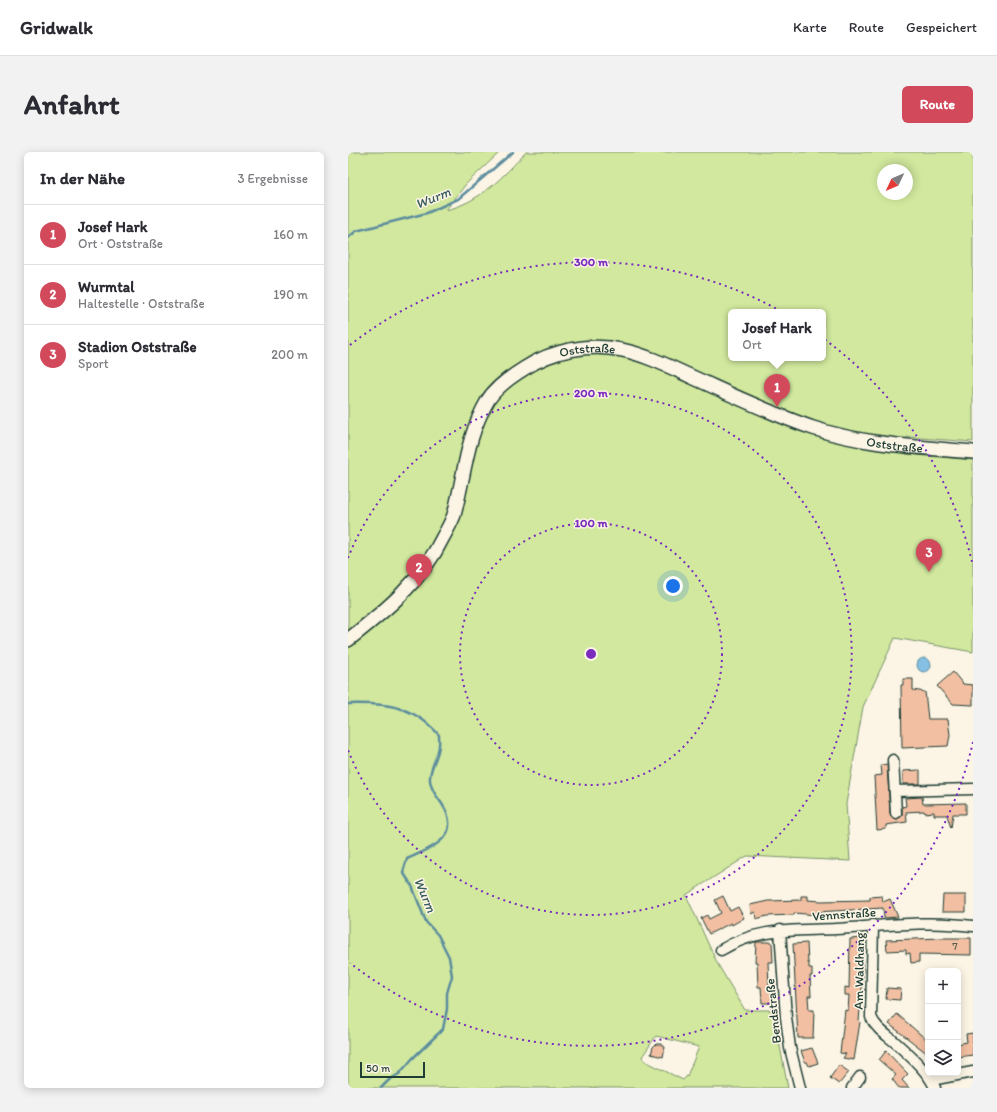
<!DOCTYPE html>
<html lang="de">
<head>
<meta charset="utf-8">
<style>
  :root { --surface:#fff; --page:#f2f2f3; --text:#2b2b33; --muted:#7c7c81; --line:#e1e1e2; --accent:#d1495b }
  body { margin:0; font-family:Itim,sans-serif; background:var(--page); color:var(--text) }
  .controls { position:absolute; right:12px; bottom:12px; display:grid; overflow:hidden; border-radius:6px; box-shadow:0 2px 10px #0003 }
  .controls button { width:36px; height:36px; display:grid; place-items:center; padding:0; border:0; border-bottom:1px solid var(--line); background:var(--surface); color:var(--text); font:20px sans-serif }
  .compass { position:absolute; left:529px; top:12px; width:36px; height:36px; border-radius:50%; background:var(--surface); box-shadow:0 2px 10px #0003; rotate:226deg }
  .scale { position:absolute; left:12px; bottom:10px; width:65px; box-sizing:border-box; padding-left:4px; border:2px solid #1f3d34; border-top:0; font-size:11px; line-height:14px; white-space:nowrap; color:#1f3d34; -webkit-text-stroke:3px #fcf5e5; paint-order:stroke }
  .you { position:absolute; left:325px; top:434px; width:14px; height:14px; margin:-10px; border:3px solid #fff; border-radius:50%; background:#1a73e8; box-shadow:0 0 0 6px #1a73e833 }
  .badge { display:grid; place-items:center; width:26px; height:26px; border-radius:50%; background:var(--accent); color:#fff; font-size:13px; font-weight:700 }
  .pin { position:absolute; translate:-50% -33px; filter:drop-shadow(0 1px 2px #0008) }
  .pin::after { content:''; position:absolute; top:21px; width:14px; height:12px; background:inherit; clip-path:polygon(0 0,100% 0,50% 100%) }
  .popup { position:absolute; left:380px; top:157px; width:98px; height:52px; box-sizing:border-box; display:grid; place-content:center; border-radius:6px; background:var(--surface); filter:drop-shadow(0 1px 3px #0005); font-size:13px; white-space:nowrap; color:var(--muted) }
  .popup b { font-size:15px; color:var(--text) }
  .popup::after { content:''; position:absolute; left:50%; top:100%; margin-left:-8px; border:8px solid transparent; border-top-color:var(--surface) }
  .list { margin:0; padding:0; list-style:none }
  h2 { display:flex; justify-content:space-between; align-items:center; height:52px; margin:0; padding:0 16px; font-size:17px }
  h2 small { font-size:13px; font-weight:400; color:var(--muted) }
  .list li { display:grid; grid-template-columns:26px 1fr auto; gap:12px; align-items:center; box-sizing:border-box; height:60px; padding:0 16px; border-top:1px solid var(--line) }
  .list b { display:block; font-size:15px; white-space:nowrap }
  .list p { margin:0; font-size:13px; white-space:nowrap; color:var(--muted) }
  .list em { font-size:13px; font-style:normal; color:var(--muted) }
  .icon { flex:none; width:22px; height:22px; fill:none; stroke:currentColor; stroke-width:2; stroke-linecap:round; stroke-linejoin:round }
  .map { position:relative; flex:none; width:625px; height:936px; overflow:hidden; border-radius:6px }
  header { display:flex; align-items:center; gap:24px; box-sizing:border-box; height:56px; padding:0 20px; background:var(--surface); border-bottom:1px solid var(--line) }
  header strong { font-size:19px }
  nav { display:flex; gap:22px; margin-inline-start:auto; font-size:14px }
  .intro { display:flex; align-items:center; justify-content:space-between; box-sizing:border-box; height:96px; padding:0 24px }
  h1 { margin:0; font-size:28px }
  .button { padding:10px 18px; border-radius:6px; background:var(--accent); color:#fff; font-size:14px; font-weight:700 }
  main { display:flex; gap:24px; padding:0 24px }
  aside { flex:1; background:var(--surface); border-radius:6px; box-shadow:0 2px 10px #0003 }
  .map>svg:first-child { display:block }
  .green { fill:#d1e89e; stroke:#789269; fill-rule:evenodd }
  .water { fill:#85c0e4; stroke:#5c8c9e }
  .lines { fill:none; stroke-linecap:round; stroke-linejoin:round }
  .stream { stroke:#5c8c9e; stroke-width:2.5 }
  .building { fill:#f2bfa2; stroke:#1f3d34 }
  .minor-casing { stroke:#1f3d34; stroke-width:13 }
  .tertiary-casing { stroke:#1f3d34; stroke-width:16 }
  .minor { stroke:#fcf5e5; stroke-width:10 }
  .tertiary { stroke:#fcf5e5; stroke-width:13 }
  .ring { fill:none; stroke:#7b2cbf; stroke-width:2; stroke-dasharray:2 4 }
  .labels { text-anchor:middle; dominant-baseline:central; stroke-width:3; stroke-linejoin:round; paint-order:stroke }
  .number-label { font-size:11px; fill:#545e50 }
  .street-label { font-size:13px; fill:#1f3d34; stroke:#fcf5e5 }
  .water-label { font-size:14px; font-style:italic; fill:#385e60; stroke:#fcf5e5 }
  .centre { fill:#7b2cbf; stroke:#fcf5e5; stroke-width:2 }
  .ring-label { font-size:12px; text-anchor:middle; font-weight:bold; fill:#7b2cbf; stroke:#fcf5e5; stroke-width:3; stroke-linejoin:round; paint-order:stroke }
</style>
</head>
<body>
<header>
<strong>Gridwalk</strong>
<nav><a>Karte</a><a>Route</a><a>Gespeichert</a></nav>
</header>
<div class="intro"><h1>Anfahrt</h1><a class="button">Route</a></div>
<main>
<aside>
<h2>In der Nähe<small>3 Ergebnisse</small></h2>
<ul class="list">
<li><span class="badge">1</span><div><b>Josef Hark</b><p>Ort · Oststraße</p></div><em>160 m</em></li>
<li><span class="badge">2</span><div><b>Wurmtal</b><p>Haltestelle · Oststraße</p></div><em>190 m</em></li>
<li><span class="badge">3</span><div><b>Stadion Oststraße</b><p>Sport</p></div><em>200 m</em></li>
</ul>
</aside>
<div class="map">
<svg width="625" height="936" viewBox="0 0 625 936">
  <rect width="100%" height="100%" fill="#fcf5e5"/>
  <filter id="ink" filterUnits="userSpaceOnUse"><feTurbulence type="fractalNoise" baseFrequency=".025" numOctaves="2"/><feDisplacementMap in="SourceGraphic" scale="8" xChannelSelector="R" yChannelSelector="G"/><feConvolveMatrix kernelMatrix="1 2 1 2 8 2 1 2 1" color-interpolation-filters="sRGB"/></filter>
  <g filter="url(#ink)">
    <path class="green" d="M0 0H152L118 32 98 58C132 50 155 25 178 0H625V290L559 285 558 302 625 308V500L547 486 515 555 498 652 502 709 399 704 338 743 369 811 397 858H425L440 936H0ZM535 18H559V42H535ZM383 160H475V206H383ZM308 884 351 895 339 924 335 928 297 909 294 905Z"/>
    <path class="water" d="M569 513a7 7 0 1 1 14 0a7 7 0 1 1-14 0Z"/>
    <g class="lines">
      <path class="stream" d="M0 86 8 79 79 61 110 47 165 0
        M0 552C38 551 65 553 91 583 91 588 92 594 90 599 88 608 81 619 82 628 82 637 90 646 94 652 116 685 83 696 59 707L55 720 64 734 78 770 90 783 101 805 104 824 99 841V857L95 877 65 906 51 922 41 928 33 936"/>
    </g>
    <path class="building" d="M605 520 615 532 625 533V553L605 552 589 534Z
      M555 527H565V538L577 540 580 567H600L602 583 600 594 554 596 553 533H555Z
      M539 612 542 661 545 667H549L554 664V655L558 654 557 646 574 645 575 652 618 651V662H605L603 676 599 663H586V660L577 661 576 659 558 660 559 670 538 673V677L529 678 526 624 534 623 533 613Z
      M572 618V632H555V619Z
      M595 743H618V760H594Z
      M375 744 382 759 390 755 396 766 384 773 383 771 361 782 353 766 359 763 361 767 373 761 367 748Z
      M453 744H460V748L473 749 522 748V745L534 744 535 750 542 747 550 765 536 766 535 756 469 760V763L446 761V763L419 764 408 767 407 760 403 762 402 753 420 749 453 748Z
      M514 786 515 824 511 869 512 870 506 908 495 906 498 902 492 901 497 858 500 859 501 843H497V835L501 836 502 787Z
      M594 786H623V803L571 802V810L563 811 562 801 558 802V798L539 799 538 788Z
      M408 790H424L425 810H420L421 835H424V851H414L413 835H410L409 810H407Z
      M459 791 460 811H461V816H464V824H462L463 844H460L461 858H466L465 886H450L445 792Z
      M539 836 553 837 552 848 538 847Z
      M549 862 580 889V902L541 872Z
      M625 881V903L610 905V892L619 890 618 882Z
      M308 892H313L317 895 315 905 303 902 305 895Z
      M464 896 470 911 461 914 459 910H457L453 899Z
      M538 899 560 922 554 928 561 936H551L544 927 548 923 531 908Z
      M491 913 501 920 491 932 482 926Z"/>
    <g class="lines">
      <defs>
        <path id="minor" d="M545 608 548 661
          M547 639 625 637
          M525 773 523 865C528 877 539 883 548 891 562 904 580 919 587 936
          M432 778 438 865 442 896 452 936
          M373 798C411 775 446 779 488 777 534 774 579 768 625 774
          M583 928 625 920
          M504 936 512 925"/>
        <g id="tertiary">
          <path id="s1" d="M0 488C38 458 74 429 95 385 99 378 103 371 106 363 117 322 118 285 140 248 148 235 164 224 177 216 205 198 241 191 274 198 298 203 320 214 342 224 382 242 423 262 465 276 517 293 571 295 625 300"/>
        </g>
      </defs>
      <use href="#minor" class="minor-casing"/>
      <use href="#tertiary" class="tertiary-casing"/>
      <use href="#minor" class="minor"/>
      <use href="#tertiary" class="tertiary"/>
    </g>
  </g>
  <g class="ring">
    <circle cx="243" cy="502" r="131"/>
    <path d="M0 406A261 261 0 1 1 0 598"/>
    <path d="M625 590A392 392 0 0 1 2 811M2 193A392 392 0 0 1 625 414"/>
  </g>
  <g class="labels">
    <g class="number-label">
      <text x="607" y="794">7</text>
    </g>
    <g class="street-label">
      <text stroke="none"><textPath href="#s1" startOffset="402">Oststraße</textPath></text>
      <text stroke="none"><textPath href="#s1" startOffset="727">Oststraße</textPath></text>
      <text transform="translate(496 762) rotate(-4)">Vennstraße</text>
      <text transform="translate(511 819) rotate(-89)">Am Waldhang</text>
      <text transform="translate(425 859) rotate(-96)">Bendstraße</text>
    </g>
    <g class="water-label">
      <text transform="translate(85 46) rotate(-22)">Wurm</text>
      <text transform="translate(77 743) rotate(67)">Wurm</text>
    </g>
  </g>
  <circle cx="243" cy="502" r="6" class="centre"/>
  <g class="ring-label">
    <text x="243" y="114">300 m</text>
    <text x="243" y="245">200 m</text>
    <text x="243" y="375">100 m</text>
  </g>
</svg>
<div class="controls">
<button>+</button>
<button>−</button>
<button><svg class="icon" aria-label="layers" viewBox="0 0 24 24"><path d="M12 4l9 5-9 5-9-5zM3 14l9 5 9-5"/></svg></button>
</div>
<svg class="compass" viewBox="-18 -18 36 36"><path d="M0-13l5 13h-10z" fill="#e53935"/><path d="M0 13l5-13h-10z" fill="#7c7c81"/></svg>
<div class="scale">50 m</div>
<div class="you"></div>
<div class="pin badge" style="left:429px;top:255px">1</div>
<div class="popup"><b>Josef Hark</b>Ort</div>
<div class="pin badge" style="left:71px;top:435px">2</div>
<div class="pin badge" style="left:581px;top:420px">3</div>
</div>
</main>
</body>
</html>
